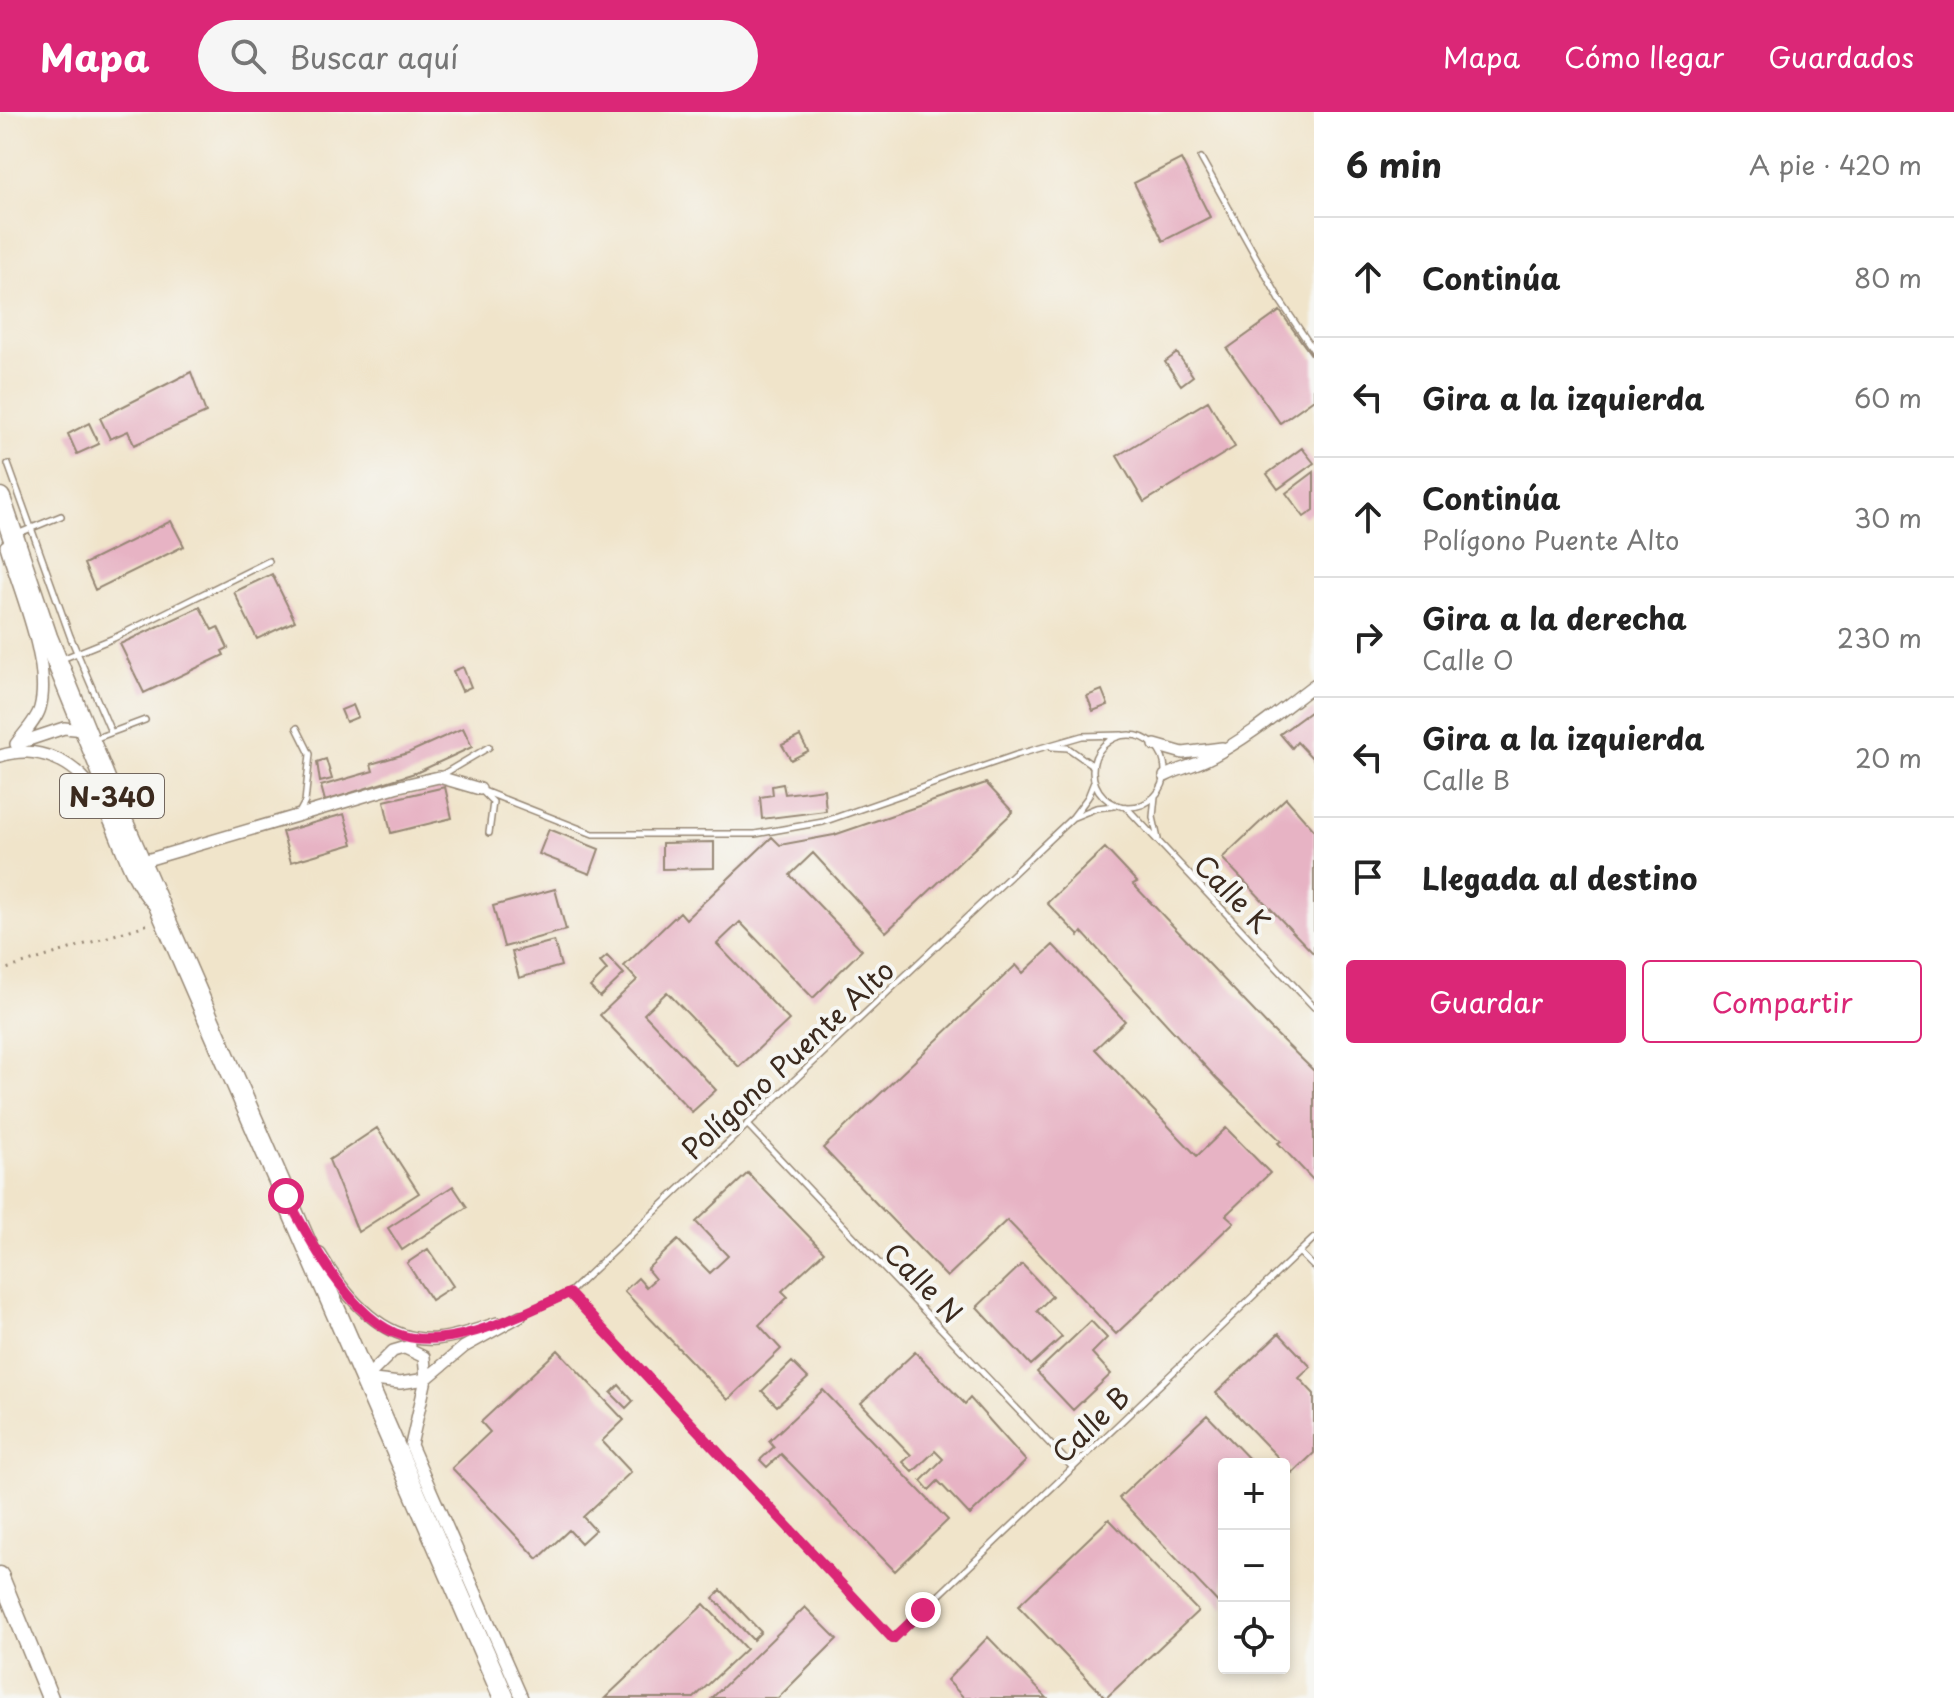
<!DOCTYPE html>
<html lang="es">
<head>
<meta charset="utf-8">
<style>
  :root { --surface:#fff; --page:#f6f6f6; --text:#222; --muted:#767676; --line:#e0e0e0; --accent:#db2777 }
  body { margin:0; font-family:"Playpen Sans",sans-serif; background:var(--page); color:var(--text) }
  .controls { position:absolute; right:24px; bottom:24px; display:grid; overflow:hidden; border-radius:8px; box-shadow:0 4px 12px #0003 }
  .controls button { width:72px; height:72px; display:grid; place-items:center; padding:0; border:0; border-bottom:2px solid var(--line); background:var(--surface); color:var(--text); font:40px sans-serif }
  .stop { position:absolute; width:24px; height:24px; margin:-18px; border:6px solid #db2777; border-radius:50%; background:#fff }
  .stop.end { background:#db2777; border-color:#fff; box-shadow:0 2px 8px #0008 }
  .list { margin:0; padding:0; list-style:none }
  h2 { display:flex; justify-content:space-between; align-items:center; height:104px; margin:0; padding:0 32px; font-size:34px }
  h2 small { font-size:26px; font-weight:400; color:var(--muted) }
  .list li { display:grid; grid-template-columns:52px 1fr auto; gap:24px; align-items:center; box-sizing:border-box; height:120px; padding:0 32px; border-top:2px solid var(--line) }
  .list b { display:block; font-size:30px; white-space:nowrap }
  .list p { margin:0; font-size:26px; white-space:nowrap; color:var(--muted) }
  .list em { font-size:26px; font-style:normal; color:var(--muted) }
  .actions { display:flex; gap:16px; padding:24px 32px }
  .actions a { flex:1; padding:18px 0; border:2px solid var(--accent); border-radius:8px; text-align:center; font-size:28px; color:var(--accent) }
  .actions .main { background:var(--accent); color:#fff }
  .icon { flex:none; width:44px; height:44px; fill:none; stroke:currentColor; stroke-width:2; stroke-linecap:round; stroke-linejoin:round }
  .map { position:relative; flex:none; width:1314px; height:1586px; overflow:hidden }
  header { display:flex; align-items:center; gap:48px; box-sizing:border-box; height:112px; padding:0 40px; background:var(--accent); color:#fff }
  header strong { font-size:38px }
  nav { display:flex; gap:44px; margin-inline-start:auto; font-size:28px }
  .search { width:560px; height:72px; background:var(--page); display:flex; align-items:center; gap:20px; box-sizing:border-box; padding:0 28px; border-radius:44px; color:var(--muted); font-size:30px }
  main { display:flex }
  aside { flex:1; background:var(--surface) }
  .map>svg:first-child { display:block }
  .building { fill:#e7b3c4 }
  .lines { fill:none; stroke-linecap:round; stroke-linejoin:round }
  .lane-casing { stroke:#968774; stroke-width:8 }
  .street-casing { stroke:#968774; stroke-width:14 }
  .secondary-casing { stroke:#968774; stroke-width:19 }
  .highway-casing { stroke:#968774; stroke-width:23 }
  .path { stroke:#968774; stroke-width:3; stroke-dasharray:2 6; stroke-linecap:butt }
  .lane { stroke:#fff; stroke-width:5 }
  .street { stroke:#fff; stroke-width:11 }
  .secondary { stroke:#fff; stroke-width:16 }
  .highway { stroke:#fff; stroke-width:20 }
  .route { stroke:#db2777; stroke-width:10 }
  .labels { text-anchor:middle; dominant-baseline:central; stroke-width:8; stroke-linejoin:round; paint-order:stroke }
  .shield { fill:#f6f6f2; stroke:#73675e; stroke-width:2 }
  .shield-label { font-size:26px; font-weight:bold; fill:#3b2a1e }
  .street-label { font-size:28px; fill:#3b2a1e; stroke:#f6f6f2 }
</style>
</head>
<body>
<header>
<strong>Mapa</strong>
<div class="search"><svg class="icon" aria-label="search" viewBox="0 0 24 24"><circle cx="10" cy="10" r="6"/><path d="M15 15l6 6"/></svg>Buscar aquí</div>
<nav><a>Mapa</a><a>Cómo llegar</a><a>Guardados</a></nav>
</header>
<main>
<div class="map">
<svg width="1314" height="1586" viewBox="0 0 1314 1586">
  <rect width="100%" height="100%" fill="#f6f6f2"/>
  <filter id="ink" filterUnits="userSpaceOnUse"><feTurbulence type="fractalNoise" baseFrequency=".0125" numOctaves="2"/><feDisplacementMap in="SourceGraphic" scale="16" xChannelSelector="R" yChannelSelector="G"/><feConvolveMatrix kernelMatrix="1 2 1 2 8 2 1 2 1" color-interpolation-filters="sRGB"/></filter>
  <filter id="wash" filterUnits="userSpaceOnUse"><feTurbulence type="fractalNoise" baseFrequency=".006" numOctaves="4" result="noise"/><feDisplacementMap in="SourceGraphic" scale="32" xChannelSelector="R" yChannelSelector="G"/><feGaussianBlur stdDeviation="1.8" result="paint"/><feColorMatrix in="noise" values="0 0 0 0 0 0 0 0 0 0 0 0 0 0 0 0 0 1.4 0 .05"/><feComposite in="paint" operator="in"/></filter>
  <g filter="url(#wash)">
    <rect width="100%" height="100%" fill="#f0e4ca"/>
    <g id="blocks">
      <path class="building" d="M1181 47 1210 105 1163 129 1134 71Z
        M1280 199 1314 247V287L1280 311 1227 237Z
        M1177 241 1193 264 1181 273 1165 250Z
        M191 260 206 301 134 333 128 319 110 327 100 306Z
        M1208 289 1235 335 1144 390 1117 344Z
        M89 311 99 332 77 342 68 322Z
        M1302 336 1314 351 1278 377 1267 362Z
        M1314 360V398L1304 405 1286 381Z
        M171 409 184 434 95 478 84 452Z
        M272 462 295 509 257 527 234 480Z
        M200 495 212 518 218 515 228 536 222 539 224 543 144 581 120 532Z
        M463 555 471 575 462 579 453 559Z
        M1102 578 1108 593 1093 599 1087 584Z
        M353 593 358 605 346 610 341 598Z
        M1314 597V648L1297 630 1292 636 1280 622Z
        M463 616 472 635 418 660 325 689 321 674 373 659 371 652 408 641Z
        M800 624 808 639 791 648 782 633Z
        M326 647 332 667 320 670 317 650Z
        M986 671 1013 700 886 820 813 741 790 763 862 838 813 886 740 810 717 832 789 908 739 955 667 880 644 902 716 978 692 1000 600 903 637 868 624 854 680 800 686 807 772 725 780 733 834 723Z
        M783 672 785 682 824 677 826 699 762 707 760 685 773 683 772 674Z
        M445 675 452 706 391 721 384 689Z
        M1286 686 1314 718V842L1222 746Z
        M344 702 353 732 291 750 282 720Z
        M549 717 599 737 590 762 539 742Z
        M714 730V756L662 757V731Z
        M1105 736 1137 770 1133 772 1270 916 1314 959V1069L1278 1031 1281 1029 1217 967 1082 820 1079 824 1047 791Z
        M555 777 566 818 504 835 493 794Z
        M554 829 561 854 519 866 512 840Z
        M1053 833 1125 909 1095 937 1197 1044 1226 1016 1270 1061 1226 1103 1234 1110 1116 1222 1007 1108 947 1165 823 1036 1016 853 1023 861Z
        M607 844 624 862 600 885 590 875 607 858 600 850Z
        M377 1016 419 1081 358 1120 329 1048Z
        M748 1061 824 1140 782 1179 788 1185 759 1213 781 1237 728 1288 624 1179 638 1166 646 1175 655 1167 647 1157 678 1128 710 1161 728 1144 696 1110Z
        M453 1074 467 1095 402 1138 388 1116Z
        M428 1137 453 1174 431 1188 407 1151Z
        M1022 1152 1052 1184 1037 1199 1062 1225 1031 1253 977 1195Z
        M1091 1209 1107 1226 1092 1241 1111 1262 1073 1298 1037 1260Z
        M1279 1221 1311 1255 1299 1266 1314 1282V1341L1293 1361 1216 1281Z
        M558 1238 624 1308 602 1329 631 1360 583 1405 595 1418 581 1431 569 1418 538 1447 452 1356 490 1320 481 1310Z
        M915 1240 965 1292 970 1286 1026 1349 970 1403 938 1369 929 1378 921 1369 943 1347 935 1339 913 1360 903 1350 911 1343 861 1291Z
        M792 1250 808 1266 777 1294 762 1279Z
        M619 1273 633 1289 626 1296 611 1281Z
        M823 1278 948 1408 895 1459 781 1342 767 1355 760 1348 774 1335 769 1329Z
        M1207 1303 1254 1352H1224V1497L1119 1386Z
        M1109 1407 1198 1499 1106 1586 1018 1494Z
        M721 1478 761 1520 753 1528 713 1486Z
        M704 1492 746 1537 694 1586H605Z
        M805 1495 837 1527 778 1586H712Z
        M988 1525 1047 1586H964L947 1568Z"/>
    </g>
  </g>
  <g filter="url(#ink)">
    <use href="#blocks" fill-opacity="0" stroke="#968774" stroke-width="2"/>
    <g class="lines">
      <defs>
        <path id="lane" d="M1201 46 1281 190 1314 239
          M8 352 70 524 111 620
          M17 422 61 404
          M62 547 114 526 269 449
          M297 616 310 642 305 690 298 703
          M1093 659a36 36 0 1 1 72 0a36 36 0 1 1-72 0Z
          M94 627 145 608
          M1052 635 1068 636 1092 653
          M440 664 489 635
          M481 678 593 722H755L823 710 1016 643 1082 624 1122 623
          M484 681 493 690 489 721
          M1155 684 1153 705 1158 727
          M1126 695 1314 895
          M1074 705 1096 696 1114 694
          M747 1012 1073 1356
          M1299 1140 1314 1155
          M569 1181 893 1527 1314 1126
          M521 1203 569 1181 1073 705 1088 685 1094 670"/>
        <path id="street" d="M6 434C19 478 52 552 40 596 37 608 23 622 16 632
          M16 632 64 616 85 618
          M1155 633 1183 641 1222 636
          M0 644C20 638 35 639 54 646 115 670 112 748 152 791
          M1165 664C1180 656 1197 653 1211 645 1248 626 1281 598 1314 573
          M140 750 395 675 439 665 480 677
          M320 1142C344 1183 383 1231 436 1227 456 1225 477 1218 497 1211
          M520 1204 464 1235 426 1267 411 1333 522 1586
          M365 1267 400 1271 426 1267 424 1245 405 1236
          M365 1267 393 1239 410 1234"/>
        <path id="secondary" d="M0 1463 50 1586"/>
        <path id="highway" d="M0 386 47 525 121 706 504 1586"/>
      </defs>
      <use href="#lane" class="lane-casing"/>
      <use href="#street" class="street-casing"/>
      <use href="#secondary" class="secondary-casing"/>
      <use href="#highway" class="highway-casing"/>
      <path class="path" d="M0 859 149 812"/>
      <use href="#lane" class="lane"/>
      <use href="#street" class="street"/>
      <use href="#secondary" class="secondary"/>
      <use href="#highway" class="highway"/>
    </g>
  </g>
  <g class="lines" filter="url(#ink)">
    <path class="route" d="M286 1084C301 1110 315 1139 333 1163 349 1185 369 1210 395 1221 446 1242 523 1202 569 1181L893 1527 923 1498"/>
  </g>
  <g class="labels">
    <rect class="shield" x="60" y="662" width="104" height="44" rx="6"/>
    <g class="shield-label">
      <text x="112" y="684">N-340</text>
    </g>
    <g class="street-label">
      <text transform="translate(1233 781) rotate(46)">Calle K</text>
      <text transform="translate(787 947) rotate(-43)">Polígono Puente Alto</text>
      <text transform="translate(924 1170) rotate(46)">Calle N</text>
      <text transform="translate(1090 1312) rotate(-44)">Calle B</text>
    </g>
  </g>
</svg>
<div class="controls">
<button>+</button>
<button>−</button>
<button><svg class="icon" aria-label="locate" viewBox="0 0 24 24"><circle cx="12" cy="12" r="6"/><path d="M12 2v4M12 18v4M2 12h4M18 12h4"/></svg></button>
</div>
<div class="stop" style="left:286px;top:1084px"></div>
<div class="stop end" style="left:923px;top:1498px"></div>
</div>
<aside>
<h2>6 min<small>A pie · 420 m</small></h2>
<ul class="list">
<li><svg class="icon" aria-label="ahead" viewBox="0 0 24 24"><path d="M12 20V5M6 11l6-6 6 6"/></svg><div><b>Continúa</b></div><em>80 m</em></li>
<li><svg class="icon" aria-label="left" viewBox="0 0 24 24"><path d="M17 20v-9H6M10 6l-5 5 5 5"/></svg><div><b>Gira a la izquierda</b></div><em>60 m</em></li>
<li><svg class="icon" aria-label="ahead" viewBox="0 0 24 24"><path d="M12 20V5M6 11l6-6 6 6"/></svg><div><b>Continúa</b><p>Polígono Puente Alto</p></div><em>30 m</em></li>
<li><svg class="icon" aria-label="right" viewBox="0 0 24 24"><path d="M7 20v-9h11M14 6l5 5-5 5"/></svg><div><b>Gira a la derecha</b><p>Calle O</p></div><em>230 m</em></li>
<li><svg class="icon" aria-label="left" viewBox="0 0 24 24"><path d="M17 20v-9H6M10 6l-5 5 5 5"/></svg><div><b>Gira a la izquierda</b><p>Calle B</p></div><em>20 m</em></li>
<li><svg class="icon" aria-label="arrive" viewBox="0 0 24 24"><path d="M6 21V4h12l-3 4 3 4H6"/></svg><div><b>Llegada al destino</b></div></li>
</ul>
<div class="actions"><a class="main">Guardar</a><a>Compartir</a></div>
</aside>
</main>
</body>
</html>
